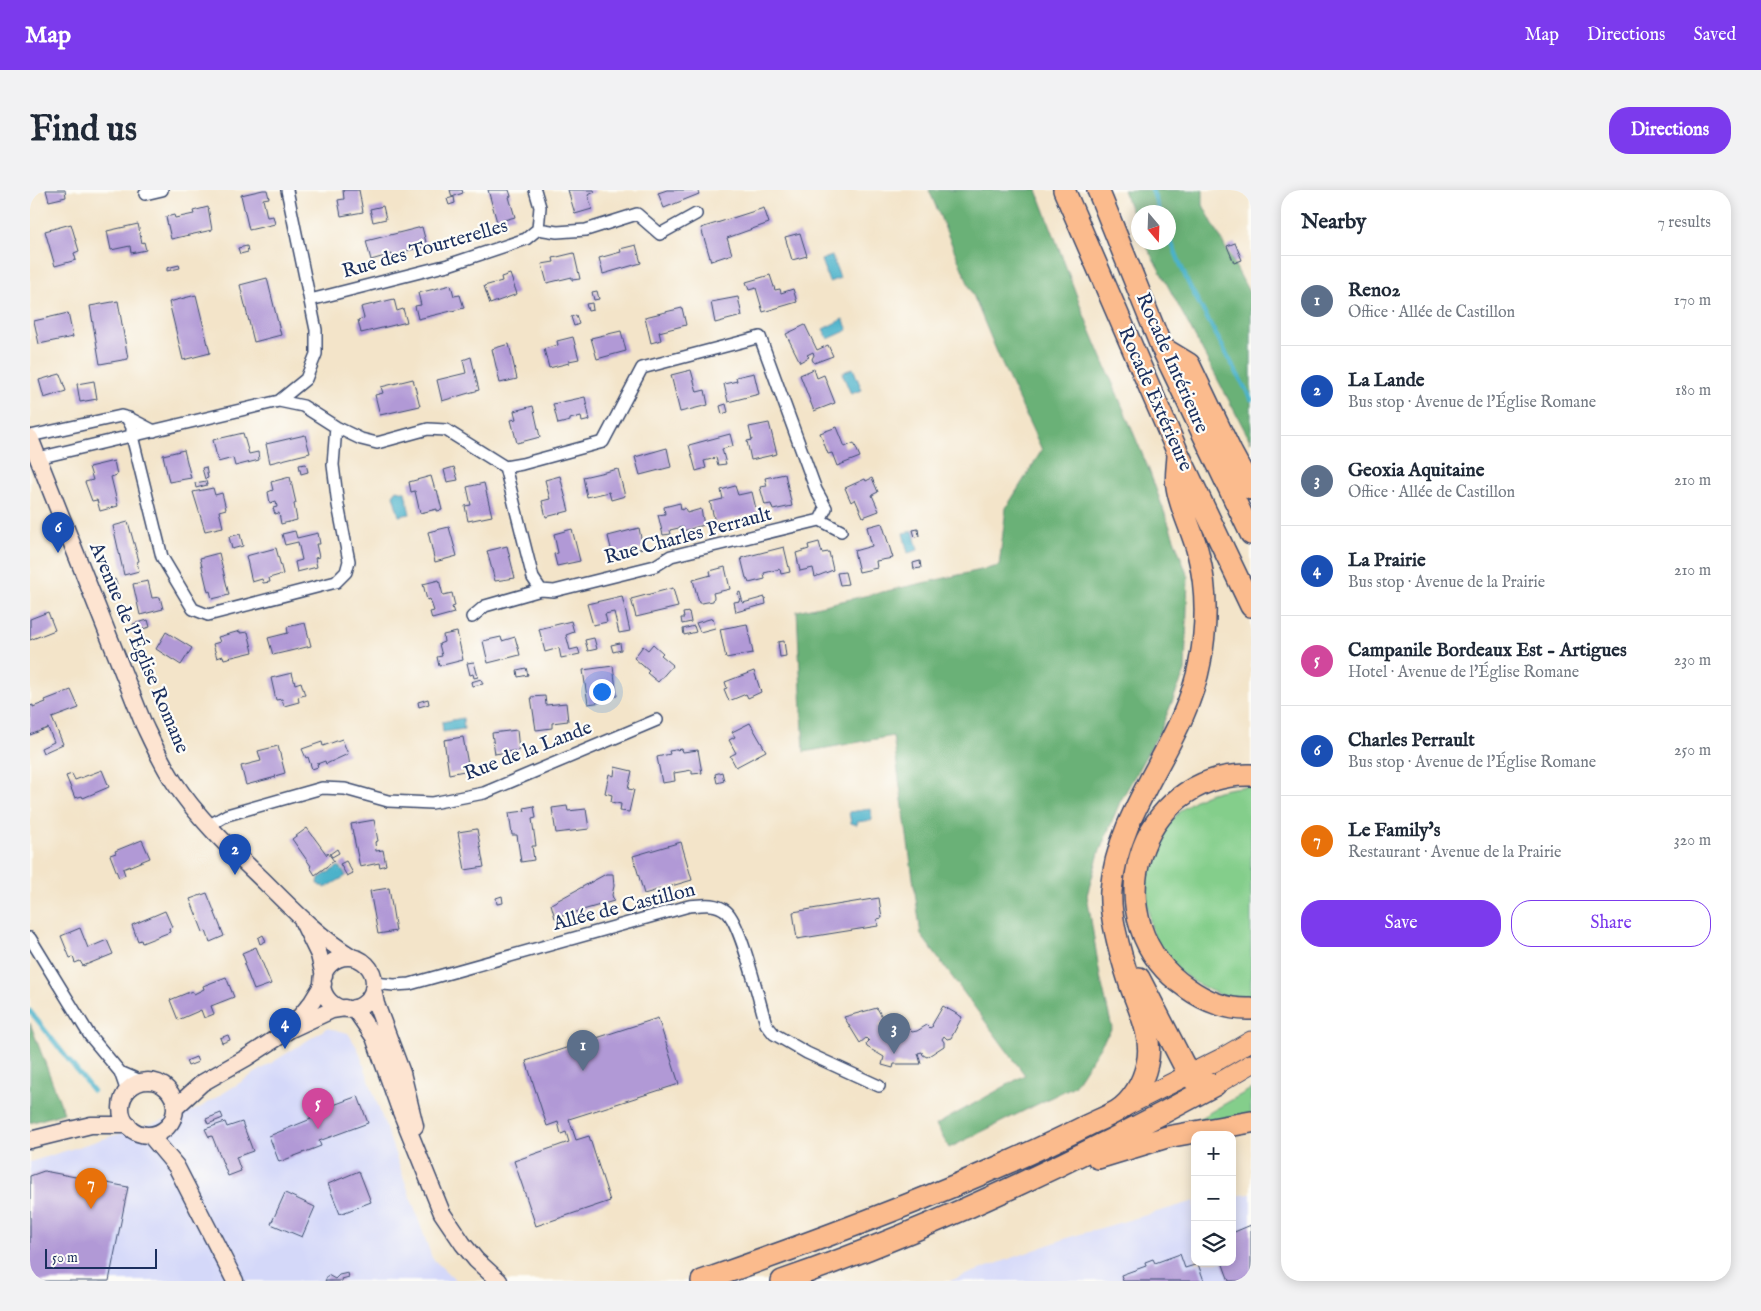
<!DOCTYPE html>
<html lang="en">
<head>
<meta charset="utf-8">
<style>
  :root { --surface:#fff; --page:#f2f2f3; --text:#1f2937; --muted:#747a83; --line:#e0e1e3; --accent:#7c3aed }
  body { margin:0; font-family:"IM FELL English",serif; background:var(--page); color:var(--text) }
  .controls { position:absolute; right:15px; bottom:15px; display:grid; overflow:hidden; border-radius:10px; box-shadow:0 2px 12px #0003 }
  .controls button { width:45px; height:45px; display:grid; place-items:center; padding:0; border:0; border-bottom:1px solid var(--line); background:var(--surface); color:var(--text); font:25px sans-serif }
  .compass { position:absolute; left:1101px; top:15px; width:45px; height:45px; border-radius:50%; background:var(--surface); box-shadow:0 2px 12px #0003; rotate:161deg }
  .scale { position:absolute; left:15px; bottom:12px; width:112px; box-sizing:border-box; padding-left:5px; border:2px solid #1b2f5e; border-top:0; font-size:14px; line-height:18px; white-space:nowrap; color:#1b2f5e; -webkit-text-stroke:4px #fdfcf7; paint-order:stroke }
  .you { position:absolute; left:571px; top:501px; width:18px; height:18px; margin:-12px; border:4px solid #fff; border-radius:50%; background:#1a73e8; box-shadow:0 0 0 8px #1a73e833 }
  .badge { display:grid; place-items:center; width:32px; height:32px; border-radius:50%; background:var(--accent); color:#fff; font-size:16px; font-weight:700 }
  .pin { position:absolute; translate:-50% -41px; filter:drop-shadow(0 1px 2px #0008) }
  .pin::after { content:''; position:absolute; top:26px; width:18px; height:15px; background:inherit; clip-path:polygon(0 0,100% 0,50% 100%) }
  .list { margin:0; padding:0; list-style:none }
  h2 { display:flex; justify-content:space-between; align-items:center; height:65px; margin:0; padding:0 20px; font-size:21px }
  h2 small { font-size:16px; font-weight:400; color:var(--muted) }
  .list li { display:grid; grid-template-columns:32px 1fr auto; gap:15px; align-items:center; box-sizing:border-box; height:90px; padding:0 20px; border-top:1px solid var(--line) }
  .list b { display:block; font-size:19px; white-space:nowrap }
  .list p { margin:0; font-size:16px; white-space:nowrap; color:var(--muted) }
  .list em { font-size:16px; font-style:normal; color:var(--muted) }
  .actions { display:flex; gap:10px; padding:15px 20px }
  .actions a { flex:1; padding:11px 0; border:1px solid var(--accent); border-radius:20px; text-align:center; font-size:18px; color:var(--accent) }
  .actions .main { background:var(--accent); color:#fff }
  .icon { flex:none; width:28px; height:28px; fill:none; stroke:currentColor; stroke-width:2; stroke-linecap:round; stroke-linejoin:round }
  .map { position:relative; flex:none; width:1221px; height:1091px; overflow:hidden; border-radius:20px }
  header { display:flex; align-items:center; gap:30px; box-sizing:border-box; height:70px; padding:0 25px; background:var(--accent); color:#fff }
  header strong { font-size:24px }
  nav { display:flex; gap:28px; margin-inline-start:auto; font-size:18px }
  .intro { display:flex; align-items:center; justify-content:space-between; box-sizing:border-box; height:120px; padding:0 30px }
  h1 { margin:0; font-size:35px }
  .button { padding:12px 22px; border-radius:20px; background:var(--accent); color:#fff; font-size:18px; font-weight:700 }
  main { display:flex; gap:30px; padding:0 30px }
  aside { flex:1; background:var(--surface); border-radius:20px; box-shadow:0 2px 12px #0003 }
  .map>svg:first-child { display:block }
  .built { fill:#d4d8f9 }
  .green { fill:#84ce8b; stroke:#507e74 }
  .forest { fill:#6bb177; stroke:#43706a }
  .water { fill:#4bb2ca; stroke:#337094 }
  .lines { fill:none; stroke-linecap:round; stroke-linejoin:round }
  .stream { stroke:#4bb2ca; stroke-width:4.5 }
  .building { fill:#b199d6 }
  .street-casing { stroke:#3b4a6e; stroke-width:14 }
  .secondary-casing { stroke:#3b4a6e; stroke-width:19 }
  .primary-casing { stroke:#3b4a6e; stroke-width:21 }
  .highway-casing { stroke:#3b4a6e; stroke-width:24 }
  .street { stroke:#fff; stroke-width:11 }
  .secondary { stroke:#fde4d1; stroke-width:16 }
  .primary { stroke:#fbbb8d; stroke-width:19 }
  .highway { stroke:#fbbb8d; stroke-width:21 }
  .labels { text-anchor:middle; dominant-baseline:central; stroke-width:4.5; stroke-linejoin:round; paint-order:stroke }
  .street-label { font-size:20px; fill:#1b2f5e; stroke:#fdfcf7 }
</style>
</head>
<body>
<header>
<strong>Map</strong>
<nav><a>Map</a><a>Directions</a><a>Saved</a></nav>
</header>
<div class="intro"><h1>Find us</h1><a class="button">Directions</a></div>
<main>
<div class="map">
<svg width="1221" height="1091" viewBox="0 0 1221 1091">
  <rect width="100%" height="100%" fill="#fdfcf7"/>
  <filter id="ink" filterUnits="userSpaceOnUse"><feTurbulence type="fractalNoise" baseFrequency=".02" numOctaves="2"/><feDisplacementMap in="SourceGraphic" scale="10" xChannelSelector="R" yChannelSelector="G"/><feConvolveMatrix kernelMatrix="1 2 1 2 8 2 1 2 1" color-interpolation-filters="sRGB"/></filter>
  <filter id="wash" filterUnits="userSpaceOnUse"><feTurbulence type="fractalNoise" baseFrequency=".0096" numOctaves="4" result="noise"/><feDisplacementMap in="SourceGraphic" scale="20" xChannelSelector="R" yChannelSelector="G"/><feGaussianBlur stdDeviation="1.12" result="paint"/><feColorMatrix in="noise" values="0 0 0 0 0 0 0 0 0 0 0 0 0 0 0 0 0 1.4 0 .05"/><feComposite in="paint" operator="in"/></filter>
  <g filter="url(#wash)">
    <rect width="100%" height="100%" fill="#f3e4c9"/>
    <path class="built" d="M297 838 318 843 328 859 402 1068 426 1091H0V972L168 919Z
      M1221 1004V1091H919L1040 1047 1165 1011V1072H1202V1006Z"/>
    <path class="green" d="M1221 596V807L1212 813C1188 804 1165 796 1146 778 1140 772 1127 755 1124 747 1121 740 1120 731 1119 724 1118 717 1115 710 1114 702 1111 672 1135 631 1159 614 1177 601 1200 598 1221 596Z
      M1221 899V926L1163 932Z"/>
    <path class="forest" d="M899 0H1007L1054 125 1119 280 1158 387 1155 481 1130 541 1090 612 1069 663 1057 705 1070 786 1082 838 1044 896 919 958 906 935 995 885 891 745 863 546 774 562 767 421 969 376 976 318 1012 260 972 174Z
      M1093 0H1173V15L1221 106V252L1115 53 1138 52V22H1108V38Z
      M0 833 34 923 0 933Z"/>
    <path class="water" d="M802 66 810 88 799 92 791 70Z
      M813 129 818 140 798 149 793 139Z
      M823 178 832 200 821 204 812 183Z
      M367 300 375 302 380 324 369 326 363 305Z
      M883 341 888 360 878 363 873 343Z
      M433 528 434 539 413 542 412 532Z
      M841 619 842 630 827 632V635L821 633 819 622Z
      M309 676 316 686 295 698 294 696H290L288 693 289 688Z"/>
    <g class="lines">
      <path class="stream" d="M1122 0 1130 22
        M1138 44 1158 93 1221 209
        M0 821 63 901"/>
    </g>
    <g id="blocks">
      <path class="building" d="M16 0H35L36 7 19 11Z
        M233 0H237L239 8 233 9 237 27 243 26 245 34 219 40 211 5Z
        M313 0H329L333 22 311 26 308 10 314 9Z
        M420 0H432L433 3 422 7Z
        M458 0H479L481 6 479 7 485 27 467 32Z
        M538 0H564L565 2 558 5 562 19 545 24Z
        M637 0H667L669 4 634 18 628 3Z
        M424 7 425 13 419 15 417 9Z
        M353 16 356 29 343 32 340 19Z
        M178 17 182 40 141 49 136 27 144 25 145 28 164 24 163 21Z
        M734 18 739 33 697 48 702 64 681 71 671 38Z
        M41 34 49 61 44 63 46 70 25 76 15 41Z
        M108 34 112 53 114 52 116 60 101 63 100 56 81 60 77 41Z
        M392 37 397 56 376 61 377 64 363 67 362 64 341 70 336 51Z
        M770 43 777 66 762 70 755 47Z
        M1205 53 1212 70 1204 73 1197 56Z
        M606 55 611 73 573 84 569 68 591 62 590 59Z
        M217 56 218 62 210 64 208 58Z
        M544 63 550 89 542 90V87L517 93 512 74 524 72 523 68Z
        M149 75 150 78 137 81V78Z
        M480 84 487 104 460 114 454 96 472 91 471 87Z
        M740 85 745 100 750 99 751 103 763 99 767 112 733 122 726 98 719 100 716 92Z
        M237 88 251 145 224 152 210 95Z
        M421 95 424 106 430 105 434 118 388 129 385 116 391 115 388 103Z
        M567 101 569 109 564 110 562 102Z
        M166 105 180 163 153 170 139 112Z
        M708 107 712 126 685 133 681 112Z
        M364 109 367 121 373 119 377 132 331 143 328 130 334 128 331 117Z
        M88 111 98 169 70 174 60 116Z
        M562 113 563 120 558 121 556 114Z
        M652 118 656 135 629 142 631 150 621 153 615 127Z
        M38 123 43 147 9 154 4 131Z
        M546 125 549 134 544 136 541 127Z
        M775 135 787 160 798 155 803 166 784 173 782 169 784 165 783 162 777 165 779 167 770 172 756 144Z
        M591 141 596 161 567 169 561 148Z
        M543 147 549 169 539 171V173L519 178 514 159 528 155 527 151Z
        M479 154 487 189 470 193 462 159Z
        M441 167 449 200 412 211 407 190 436 183 433 170Z
        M784 179 787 188 794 185 805 213 784 221 770 185Z
        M661 180 667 202 675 200 678 215 650 222 641 185Z
        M724 183 729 204 698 212 694 194 707 191 706 187Z
        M30 184 36 201 14 208 9 190Z
        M383 189 390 216 350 225 345 205 353 203 351 197Z
        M64 191 67 209 50 212 47 194Z
        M555 207 560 230 552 232 551 226 540 229V231L528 234 523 214Z
        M696 214 698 222 692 224 690 216Z
        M503 216 510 247 487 253 481 230 486 229 484 221Z
        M739 233 747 264 721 270 717 251 722 250 719 237Z
        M807 237 815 257 824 253 830 267 807 276 802 263 798 264 790 243Z
        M213 243 219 264 228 262 229 270 205 276 203 268 188 272 183 250Z
        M700 244 703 256 692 259 696 274 688 275 686 268 674 271 676 278 666 281 659 255Z
        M275 245 280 263 240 273 236 254Z
        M637 258 641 277 610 285 605 267Z
        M154 260 161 288 139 292 133 265Z
        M84 271 87 285 81 287 88 316 70 321 67 310 62 311 55 292 63 290 59 277Z
        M276 274 278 282 271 284 269 275Z
        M176 277 178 288 175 289 172 278Z
        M424 277 428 290 417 292 414 280Z
        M588 279 595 306 581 310 579 302 557 307 553 287Z
        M755 284 762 316 743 320 741 314 735 315 730 297 737 296 735 288Z
        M401 286 405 300H407L412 320 407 321V319L390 323 385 301 381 302 379 292Z
        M530 286 539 321 516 327 512 311 520 309 515 290Z
        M260 287 266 313 264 314 267 330 251 334 249 323 245 324 243 318 247 317 246 311 240 313 238 302 243 300 241 292Z
        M842 288 848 302 842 305 849 321 833 327 825 309 821 312 815 298 835 289 836 291Z
        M176 291 177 295 166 298 165 293Z
        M454 293 462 326 438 331 435 316 441 315 437 297Z
        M705 296 708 305 722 302 727 323 685 332 680 312 693 309 691 300Z
        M183 298 185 305 192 303 196 319 189 321 193 337 175 341 163 302Z
        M650 313 651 320 655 318 657 323 671 319 674 335 653 341V337L640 340 641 344 633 345 628 325 635 324 634 317Z
        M98 332 109 371 107 372 109 381 94 385 83 336Z
        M852 333 863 368 846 371 847 378 829 382 824 361 842 356 837 337Z
        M419 337 427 366 405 372 398 342Z
        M609 338 613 358 602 361V360L583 367 578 346Z
        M542 339 550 371 527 376 524 364 528 363 524 344Z
        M888 339 889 346 885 347 883 340Z
        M265 341 267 348 288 343 290 354H286L289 367 285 368 287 377 267 382 265 372 272 370 268 352 255 355 252 344Z
        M210 344 213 356 202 359 199 347Z
        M789 352 792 363 799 362 803 380 785 387 783 378 770 381 766 363 779 359 778 355Z
        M477 356 485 388 465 391 457 361Z
        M754 357 760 382 751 384 750 379 734 383 735 389 719 393 717 388H716L711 368Z
        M246 358 253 384 239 388 240 392 233 393 232 389 222 392 216 366Z
        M189 363 199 405 182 409 180 401 178 402 170 368Z
        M890 371 891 378 884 379 883 373Z
        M695 377 700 399 683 403 684 407 683 411 672 413H669L663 390 681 385 680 381Z
        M815 382 818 394 810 395 807 383Z
        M85 389 87 395 80 398 78 391Z
        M409 390 413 405 422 403 425 416 422 417 424 423 402 429 400 422 404 421 400 409 397 410 393 394Z
        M118 391 122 408 130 407 133 419 110 425 103 394Z
        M643 398 648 417 606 427 601 409Z
        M710 402 713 413 735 407 736 414 706 422 704 412 710 411 708 403Z
        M592 406 600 441 589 443 584 422 575 424 577 432 563 435 557 414Z
        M18 422 25 440 0 450V429Z
        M659 422 661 432 652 434 651 428H654L653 423Z
        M683 428 685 438 670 442 666 433Z
        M118 430 120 437 105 441 103 434Z
        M541 431 544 442 536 445 538 452 540 460 548 458 550 464 531 468 529 458 515 462 509 439Z
        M275 433 281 456 243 465 238 448 258 443 257 437Z
        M717 434 723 463 696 468 690 439Z
        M664 436 666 442 654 445 653 439Z
        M210 441V443L218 442 223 462 194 469 193 466 187 468 183 454 190 452 188 447Z
        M136 442 162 458 151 475 126 459Z
        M427 442 433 470 409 476 407 467 412 466 409 454 414 452 413 445Z
        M471 447 472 451 485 447 490 465 458 473 453 451Z
        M564 448 567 459 558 461 555 450Z
        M754 451 756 466 750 467 748 452Z
        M590 453 591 460 583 462 581 455Z
        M623 454 633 463 631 465 643 475 628 492 617 483 619 481 604 468 613 456 618 460Z
        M444 472 448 487 444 488 443 484 440 485 437 473Z
        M583 476 587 506 579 507 580 511 558 514 553 480Z
        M496 478 498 485 488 487 487 480Z
        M724 481 731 502 718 508 716 504 699 511 694 499 697 498 695 492Z
        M262 483 265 494 271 492 275 505 268 507 269 512 254 516 252 509 246 510 241 488Z
        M451 489 453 494 442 496 441 492Z
        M41 500 49 518 22 528 33 554 13 563 11 558 24 552 18 538 0 545V516L3 515V517L16 512 15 510Z
        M515 506 516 515 536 513 538 531 522 533V538L506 540 501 507Z
        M398 509 399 514 389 517 388 512Z
        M720 533 736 561 706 577 700 566 706 563 699 550 705 547 702 542Z
        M487 540 489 560 465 564 462 543Z
        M433 547 439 580 419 584 414 550Z
        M312 549 318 564 296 574 295 571 287 574 288 577 282 579 278 567 276 568 272 559 292 552 293 556Z
        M248 556 255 583 245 586 246 587 216 595 211 576 231 571 228 561Z
        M652 559 653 562 668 560 672 583 662 584V580L644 583 645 591 632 593 627 567 640 564 639 561Z
        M585 577 602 581 598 599 604 600 599 622 590 621 591 614 581 612 582 605 575 603 579 584 584 586Z
        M72 580 79 597 53 608 52 606 45 608 36 586 42 584 45 590Z
        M692 582 694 591 687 593 685 584Z
        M504 616 506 628 502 629 506 656H502L504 670 491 672 487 645H482L479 623 495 621 494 618Z
        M537 616 538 621 556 619 559 639 526 643 522 618Z
        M344 630 348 651 345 652 346 661 353 660 356 675 350 677 349 673 330 677 321 634Z
        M277 638 297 665 298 663 304 671 285 685 280 677 281 676 262 649Z
        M447 639 454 677 435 680 428 642Z
        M112 650 120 668 93 679 95 685 89 688 80 665 86 663 85 661Z
        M651 652 662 690 614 704 603 666Z
        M307 659 309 663 302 667 300 664Z
        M316 671 323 683 317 686 310 674Z
        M576 684H583L584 696 582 705 584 711 525 728 521 714Z
        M359 698 366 741 348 744 340 701Z
        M177 703 194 746 180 752 176 741 173 742 160 709Z
        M472 706 473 713 467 714 466 708Z
        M849 708 852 728 847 729 848 736 767 749 763 722Z
        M135 721 142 737 139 738 140 742 112 753 111 750 108 751 102 735Z
        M50 738 58 758 77 750 83 764 53 776 50 771 45 773 43 767 40 768 31 746Z
        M233 745 236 751 230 754 228 748Z
        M226 757 241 794 224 800 214 774 216 773 212 763Z
        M196 787 204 807 181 816 184 824 174 828 171 820 148 830 140 810 162 801 164 804 174 799 173 796Z
        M913 816 932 827 921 848 917 849 914 846 912 849 914 852V856L897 867 893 865 892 862 888 863 891 874H864L863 878 852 875 854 867 837 857 836 854 839 851 836 848 830 853 814 827 847 818 854 830 849 835 851 838 854 835 864 842H868L875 835 882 842 887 841 897 835 900 838 903 836 902 835Z
        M628 828 649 894 539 929 546 950 559 946 580 1011 506 1036 484 971 539 952 536 942 531 944 528 932 517 936 496 871Z
        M198 845 200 850 192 853 190 848Z
        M166 867 168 872 158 876 156 871Z
        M328 906 338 933 289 951 291 956 249 972 239 946 281 929 279 924Z
        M191 923 193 928 178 934 176 929Z
        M195 932 197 937 212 932 223 961 206 967 211 981 198 986 182 946 179 947 175 939Z
        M14 981 98 997 79 1091H0V986Z
        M329 981 341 1012 310 1024 298 994Z
        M255 1003 285 1017 272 1047 241 1034Z
        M1221 1035V1091H1199L1192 1072H1202V1043Z
        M1150 1064 1155 1078 1168 1074 1174 1091H1093L1091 1085 1116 1076 1115 1072 1123 1069 1125 1073Z
        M318 1083 319 1087 312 1089 313 1091H295L298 1085 305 1089 309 1085Z"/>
    </g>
  </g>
  <g filter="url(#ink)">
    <use href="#blocks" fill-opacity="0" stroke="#3b4a6e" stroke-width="1"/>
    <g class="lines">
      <defs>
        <path id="street" d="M115 4 132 0
          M508 39 527 42 556 40 607 24 630 44 666 24
          M280 110 418 75 496 49 508 39 510 17 505 0
          M249 211 276 189 286 164V140L257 0
          M97 228 102 237V246L132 367 163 419 178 425 306 392 316 382 319 371 308 315 303 275 306 237
          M0 246 91 226 99 228 124 241
          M8 268 249 211 273 216 306 237 331 249 347 253 398 239 416 240 475 277 492 274 573 252 612 178 730 147 786 300 796 318 790 330 641 366 625 376 524 401 511 400 455 416 442 427
          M475 277 503 388 511 400
          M790 330 811 341
          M178 636 197 625 292 598 315 599 358 611 402 613 454 603 627 530
          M0 748 60 846 90 882 97 902
          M344 793 364 795 380 794 659 716C672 715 685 712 696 721 711 733 729 811 736 834L744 844 777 863 849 896
          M90 882 113 892"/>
        <path id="secondary" d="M0 248 114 535C123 554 132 574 144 592 169 630 203 661 236 693 263 720 289 747 322 767
          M273 732 289 765 294 786
          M292 793a26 26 0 1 1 52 0a26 26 0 1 1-52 0Z
          M343 799 346 814 372 883 385 936
          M324 818 344 847 369 917 412 1023 433 1054 446 1070 469 1091
          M259 840 282 812 293 794
          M91 918a27 27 0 1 1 54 0a27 27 0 1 1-54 0Z
          M145 918 172 893 216 868 259 840 302 820 315 818
          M120 945 146 976 205 1091
          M0 950 61 935H98"/>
        <path id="primary" d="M1185 895 1221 874
          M1094 917 1190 869 1221 851"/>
        <path id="highway" d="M1034 0 1148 263 1221 416
          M1068 0 1131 156 1221 344
          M1131 157 1159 174 1201 262 1221 299
          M1221 585C1106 582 1062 734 1157 798 1175 811 1198 820 1221 819
          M1109 788 1159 885 1165 891 1185 895
          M1068 968 1137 947 1221 932
          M672 1091C775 1055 878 1017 977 973 1004 961 1030 949 1056 936 1066 931 1077 927 1087 921 1103 911 1113 892 1117 874 1124 846 1107 816 1099 791 1091 766 1079 725 1081 701 1088 616 1155 554 1170 472 1177 436 1177 398 1168 363 1163 342 1150 318 1147 297 1145 287 1148 274 1148 263
          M752 1091C902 1039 1046 971 1185 895"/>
      </defs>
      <use href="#street" class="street-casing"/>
      <use href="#secondary" class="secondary-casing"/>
      <use href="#primary" class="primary-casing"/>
      <use href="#highway" class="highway-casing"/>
      <use href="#street" class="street"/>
      <use href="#secondary" class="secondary"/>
      <use href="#primary" class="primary"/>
      <use href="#highway" class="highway"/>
    </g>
  </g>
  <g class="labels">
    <g class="street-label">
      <text transform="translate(395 59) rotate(-16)">Rue des Tourterelles</text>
      <text transform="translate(1142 173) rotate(66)">Rocade Intérieure</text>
      <text transform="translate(1125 209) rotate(66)">Rocade Extérieure</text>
      <text transform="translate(658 346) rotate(-15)">Rue Charles Perrault</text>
      <text transform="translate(109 458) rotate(67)">Avenue de l'Église Romane</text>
      <text transform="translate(498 561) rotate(-21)">Rue de la Lande</text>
      <text transform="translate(594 717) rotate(-14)">Allée de Castillon</text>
    </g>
  </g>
</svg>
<div class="controls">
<button>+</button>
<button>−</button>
<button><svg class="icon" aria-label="layers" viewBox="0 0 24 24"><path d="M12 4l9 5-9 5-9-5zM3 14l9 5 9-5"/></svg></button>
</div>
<svg class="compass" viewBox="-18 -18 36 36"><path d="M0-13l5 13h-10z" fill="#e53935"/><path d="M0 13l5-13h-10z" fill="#747a83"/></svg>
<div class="scale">50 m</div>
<div class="you"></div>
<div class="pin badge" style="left:553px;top:881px;background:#5c6f8a">1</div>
<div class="pin badge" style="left:205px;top:685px;background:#1a4fb4">2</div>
<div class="pin badge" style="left:864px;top:864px;background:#5c6f8a">3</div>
<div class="pin badge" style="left:255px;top:859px;background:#1a4fb4">4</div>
<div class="pin badge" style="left:288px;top:939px;background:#d1479c">5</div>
<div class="pin badge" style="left:28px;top:363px;background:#1a4fb4">6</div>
<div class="pin badge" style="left:61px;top:1019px;background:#e8710a">7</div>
</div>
<aside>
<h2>Nearby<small>7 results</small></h2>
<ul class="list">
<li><span class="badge" style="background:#5c6f8a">1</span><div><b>Reno2</b><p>Office · Allée de Castillon</p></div><em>170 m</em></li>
<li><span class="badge" style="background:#1a4fb4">2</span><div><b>La Lande</b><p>Bus stop · Avenue de l'Église Romane</p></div><em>180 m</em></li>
<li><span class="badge" style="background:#5c6f8a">3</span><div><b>Geoxia Aquitaine</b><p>Office · Allée de Castillon</p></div><em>210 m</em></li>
<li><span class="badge" style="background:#1a4fb4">4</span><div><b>La Prairie</b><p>Bus stop · Avenue de la Prairie</p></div><em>210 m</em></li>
<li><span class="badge" style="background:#d1479c">5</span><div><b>Campanile Bordeaux Est - Artigues</b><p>Hotel · Avenue de l'Église Romane</p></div><em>230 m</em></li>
<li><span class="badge" style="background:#1a4fb4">6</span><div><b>Charles Perrault</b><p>Bus stop · Avenue de l'Église Romane</p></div><em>250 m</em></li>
<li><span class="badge" style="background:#e8710a">7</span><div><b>Le Family's</b><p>Restaurant · Avenue de la Prairie</p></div><em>320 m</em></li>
</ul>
<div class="actions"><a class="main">Save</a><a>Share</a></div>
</aside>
</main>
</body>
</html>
